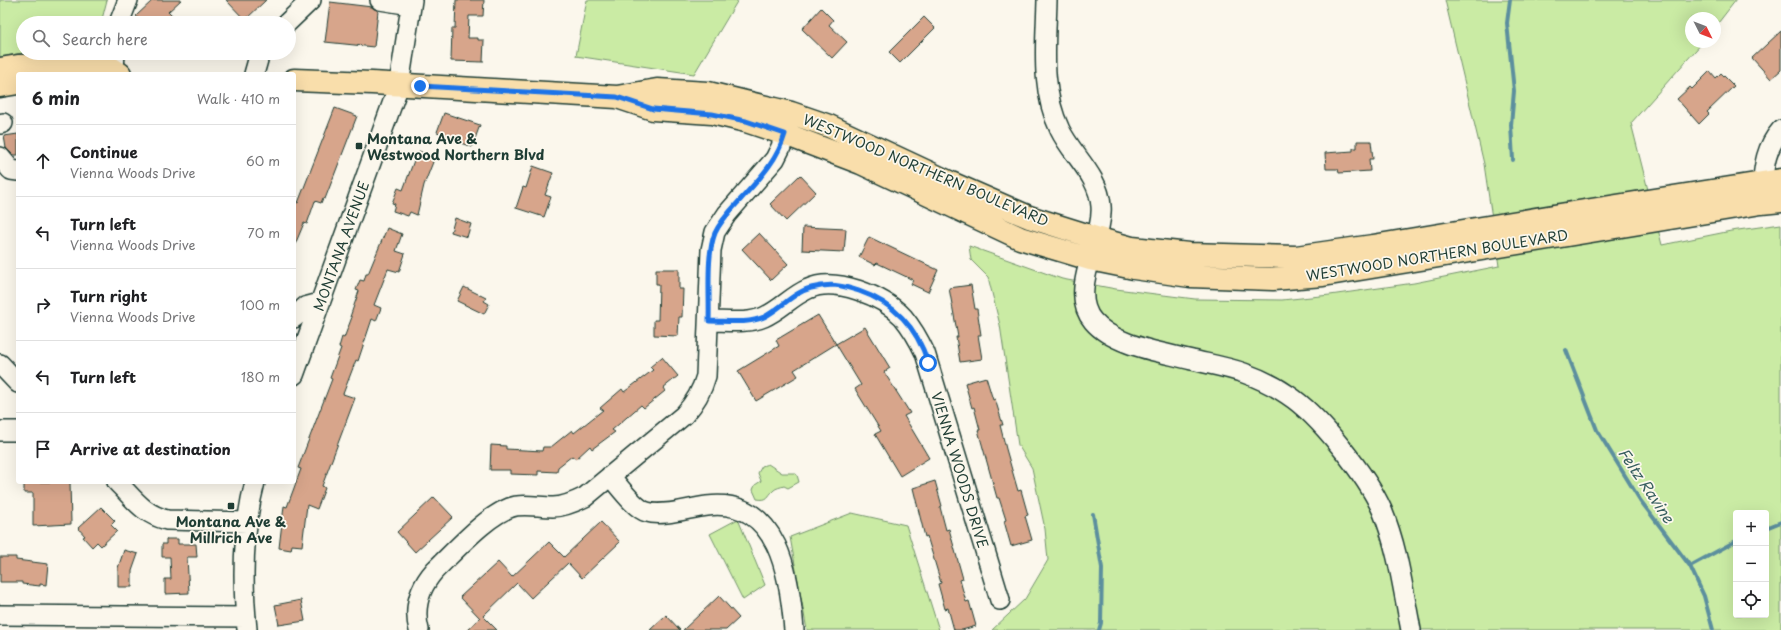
<!DOCTYPE html>
<html lang="en">
<head>
<meta charset="utf-8">
<style>
  :root { --surface:#fff; --page:#f6f6f6; --text:#202124; --muted:#757577; --line:#e0e0e0 }
  body { margin:0; font-family:"Playpen Sans",sans-serif; background:var(--page); color:var(--text) }
  .controls { position:absolute; right:12px; bottom:12px; display:grid; overflow:hidden; border-radius:4px; box-shadow:0 4px 16px #0002 }
  .controls button { width:36px; height:36px; display:grid; place-items:center; padding:0; border:0; border-bottom:1px solid var(--line); background:var(--surface); color:var(--text); font:20px sans-serif }
  .compass { position:absolute; left:1685px; top:12px; width:36px; height:36px; border-radius:50%; background:var(--surface); box-shadow:0 4px 16px #0002; rotate:132deg }
  .stop { position:absolute; width:12px; height:12px; margin:-9px; border:3px solid #1a73e8; border-radius:50%; background:#fff }
  .stop.end { background:#1a73e8; border-color:#fff; box-shadow:0 1px 4px #0008 }
  .list { margin:0; padding:0; list-style:none }
  h2 { display:flex; justify-content:space-between; align-items:center; height:52px; margin:0; padding:0 16px; font-size:17px }
  h2 small { font-size:13px; font-weight:400; color:var(--muted) }
  .list li { display:grid; grid-template-columns:26px 1fr auto; gap:12px; align-items:center; box-sizing:border-box; height:72px; padding:0 16px; border-top:1px solid var(--line) }
  .list b { display:block; font-size:15px; white-space:nowrap }
  .list p { margin:0; font-size:13px; white-space:nowrap; color:var(--muted) }
  .list em { font-size:13px; font-style:normal; color:var(--muted) }
  .icon { flex:none; width:22px; height:22px; fill:none; stroke:currentColor; stroke-width:2; stroke-linecap:round; stroke-linejoin:round }
  .map { position:relative; flex:none; width:1781px; height:630px; overflow:hidden }
  .search { position:absolute; background:var(--surface); box-shadow:0 4px 16px #0002; left:16px; top:16px; width:280px; height:44px; display:flex; align-items:center; gap:10px; box-sizing:border-box; padding:0 14px; border-radius:22px; color:var(--muted); font-size:15px }
  .panel { position:absolute; background:var(--surface); box-shadow:0 4px 16px #0002; left:16px; top:72px; width:280px; height:412px; border-radius:4px }
  .map>svg:first-child { display:block }
  .green { fill:#caeba4; stroke:#74946c; fill-rule:evenodd }
  .lines { fill:none; stroke-linecap:round; stroke-linejoin:round }
  .stream { stroke:#5c8f9e; stroke-width:4 }
  .building { fill:#d7a58b; stroke:#1f3d34 }
  .minor-casing { stroke:#1f3d34; stroke-width:22 }
  .major-casing { stroke:#1f3d34; stroke-width:25 }
  .minor { stroke:#fbf7ec; stroke-width:19 }
  .major { stroke:#f9deab; stroke-width:22 }
  .route { stroke:#1a73e8; stroke-width:5 }
  .poi-dot { fill:#1f3d34; stroke:#fbf7ec; stroke-width:1.5 }
  .labels { text-anchor:middle; dominant-baseline:central; stroke-width:3.5; stroke-linejoin:round; paint-order:stroke }
  .poi-label { font-size:14px; font-weight:bold; fill:#1f3d34; stroke:#fbf7ec; text-anchor:start }
  .street-label { font-size:14px; fill:#1f3d34; stroke:#fbf7ec }
  .water-label { font-size:15px; font-style:italic; fill:#385f60; stroke:#fbf7ec }
</style>
</head>
<body>
<div class="map">
<svg width="1781" height="630" viewBox="0 0 1781 630">
  <rect width="100%" height="100%" fill="#fbf7ec"/>
  <filter id="ink" filterUnits="userSpaceOnUse"><feTurbulence type="fractalNoise" baseFrequency=".025" numOctaves="2"/><feDisplacementMap in="SourceGraphic" scale="8" xChannelSelector="R" yChannelSelector="G"/><feConvolveMatrix kernelMatrix="1 2 1 2 8 2 1 2 1" color-interpolation-filters="sRGB"/></filter>
  <g filter="url(#ink)">
    <path class="green" d="M0 0H107L101 23H23V53L0 57Z
      M587 0H738L694 74 576 56Z
      M1445 0H1736L1715 27V18H1691V42H1703L1631 123 1662 245 1731 231 1781 224V630H992L1025 599 1048 560 1045 529 1032 468 1018 445 1000 325 988 277 971 260 969 246 1062 279 1116 289 1195 299 1282 300 1330 295 1414 283 1499 266 1484 164ZM1736 513H1766V615H1736Z
      M768 464 782 473H794L797 475 799 482 788 488 784 486C781 487 776 488 774 490 767 496 769 501 757 499L753 490 755 485 761 481 758 473 762 466Z
      M852 513 906 525 939 630H807L790 537Z
      M738 519 765 585 743 600 710 534Z"/>
    <g class="lines">
      <path class="stream" d="M1510 0 1507 23 1514 91 1511 125 1513 160
        M1566 350 1597 430 1640 500 1690 566 1704 596 1713 630
        M1093 514 1102 568 1101 623 1099 630
        M1766 528 1781 522
        M1690 566 1736 541"/>
    </g>
    <path class="building" d="M153 0H181L168 12 172 16 165 23H143L136 16Z
      M226 0H266L245 20Z
      M456 0H484L483 16H469L468 38H478V40H484L483 62 451 61 452 28H455Z
      M330 2 372 7 378 11 374 47 325 42Z
      M821 8 833 20 829 25 847 42 832 58 802 29Z
      M924 17 935 28 900 63 889 52Z
      M1781 31V70L1771 79 1752 58Z
      M1710 71 1716 78 1721 73 1734 86 1707 112 1709 114 1699 124 1677 99 1690 87 1692 89Z
      M335 108 357 116 325 199 323 198 321 203 315 201 307 224 304 223 294 247V201L298 203Z
      M444 113 480 125 472 147 446 138 447 135 437 132Z
      M18 134V155H13L6 148 4 136Z
      M1357 141H1371L1373 159H1369L1370 171 1339 173 1338 169H1326L1325 153 1353 151V148H1357Z
      M419 151 433 157 432 161 433 162 424 185 417 215 410 212 408 216 393 211 395 204 392 203 398 188 403 190 416 155 418 156Z
      M533 166 553 173 545 195 551 197 544 217 516 208 523 187 526 188Z
      M800 175 816 192 786 221 770 204Z
      M455 218 471 224 467 237 451 232Z
      M803 227 846 229 844 252 802 250Z
      M387 228 402 234 396 251 405 254 399 272 388 269 374 305 381 308 376 321 372 319 358 361 356 360 343 394 355 398 322 486 325 488 317 509 307 505 302 546 292 545 291 550 279 548 284 506 287 507 301 469 298 468 332 379 330 378 341 348 339 347 342 337 344 338 352 317H350L359 291 356 290 360 280 364 281 366 274H368Z
      M759 233 788 264 771 280 742 249Z
      M869 237 938 270 928 292 911 284 913 280 877 263 875 265 859 257Z
      M656 269H679V289H683L682 317H679L678 336 654 335V320H658L659 284H656Z
      M971 285 975 309H977L981 335H978L982 359 960 362 956 337H958L949 288Z
      M464 287 486 298 484 301 489 304 484 314 457 301Z
      M818 315 836 344 794 370 798 376 756 401 738 371 779 346 776 340Z
      M865 327 890 368 884 372 910 413 904 416 929 458 900 476 875 434 881 431 855 389 861 385 836 344Z
      M662 357 678 376 663 388 665 391 644 408 641 405 612 430 615 432 592 449 590 446 576 459 572 456 558 467 557 472 538 471V475L510 474V470H490L491 445 506 446V449L542 451 543 447H551L572 430 574 433 603 410 600 408 622 389 624 392 653 370 650 367Z
      M986 377 993 400 995 399 1003 425H1000L1006 449 1018 491 1021 490 1028 515 1025 516 1032 540 1011 546 1004 521 1006 520 999 498H997L978 430H980L974 407 972 408 965 383Z
      M935 481 942 506 940 507 946 530 949 529 963 579 960 580 966 602 969 601 976 626 962 630H954L948 608 945 609 938 584 941 583 927 536 925 537 913 488Z
      M24 482H70L71 524 33 526V493H24Z
      M434 497 453 517 415 552 397 532Z
      M101 507 115 521 111 525 117 531 101 546 97 542 92 547 83 537 85 536 78 528Z
      M601 522 620 542 582 578 568 563 531 598 517 583 483 616 497 630H467L480 618 460 597 498 562 512 577 549 542 564 557Z
      M166 539H178V544H196L197 557H187L189 593 165 594V579H171L170 557H162V544H166Z
      M124 550 138 554 132 571V587H118V568Z
      M0 557H16V560L48 564 46 585 40 584V586L22 584V582H0Z
      M719 596 739 618 726 630H683Z
      M301 600 305 621 279 625 275 605Z
      M666 615 680 630H650Z"/>
    <g class="lines">
      <defs>
        <path id="minor" d="M380 0 411 5
          M1047 0C1046 44 1040 89 1060 130 1072 155 1099 176 1101 206 1104 240 1067 291 1093 321 1114 346 1162 352 1192 360 1209 364 1227 367 1244 373 1258 378 1275 386 1288 395 1319 415 1367 476 1382 510 1398 548 1403 590 1411 630
          M119 23 128 0
          M287 23 311 0
          M114 70 115 53
          M254 74 260 53
          M0 124 3 123
          M0 157 11 170 18 171
          M1761 197C1764 171 1763 151 1781 130
          M294 318 305 307 320 303
          M709 321C727 321 748 324 764 317 780 310 792 296 808 289 835 276 883 296 903 317 912 328 919 340 925 353L1000 600
          M0 364 18 383
          M294 375 399 85 412 0
          M0 431H18
          M610 476C619 486 635 509 647 512 663 517 689 508 707 506 779 497 790 578 794 630
          M117 482C134 499 143 514 167 520L247 522
          M0 615 246 617
          M247 629C242 581 243 528 255 482
          M419 630C413 607 420 587 435 570 455 551 490 511 516 506 528 504 540 507 553 507 564 507 575 502 585 497L684 415C695 403 702 391 706 376L711 250 715 232 727 214 775 159 781 147 789 120"/>
        <path id="major" d="M0 69 18 66 105 64 120 74
          M294 80 372 83 617 97 657 90 708 93 791 113 829 126 951 183 1029 217 1096 238 1132 248 1189 254 1296 257 1373 246 1572 213 1781 180
          M0 86 18 83
          M620 98 653 109 712 113 746 121 785 134 861 163 1020 238 1090 259 1134 268 1190 276 1273 279 1323 275 1761 203 1781 201"/>
      </defs>
      <use href="#minor" class="minor-casing"/>
      <use href="#major" class="major-casing"/>
      <use href="#minor" class="minor"/>
      <use href="#major" class="major"/>
    </g>
  </g>
  <g class="lines" filter="url(#ink)">
    <path class="route" d="M420 86 617 97 653 109 712 114 746 121 785 134C777 161 760 178 741 199 732 209 721 220 715 233 706 255 710 296 709 321 727 321 748 324 764 317 780 309 794 292 811 288 830 283 841 285 859 291 894 303 917 327 928 363"/>
  </g>
  <g class="poi-dot">
    <rect x="355" y="142" width="8" height="8" rx="2"/>
    <rect x="227" y="502" width="8" height="8" rx="2"/>
  </g>
  <g class="labels">
    <g class="poi-label">
      <text x="367" y="138">Montana Ave &amp;<tspan x="367" dy="16">Westwood Northern Blvd</tspan></text>
      <text x="231" y="521" text-anchor="middle">Montana Ave &amp;<tspan x="231" dy="16">Millrich Ave</tspan></text>
    </g>
    <g class="street-label">
      <text transform="translate(926 170) rotate(23)">WESTWOOD NORTHERN BOULEVARD</text>
      <text transform="translate(341 246) rotate(-70)">MONTANA AVENUE</text>
      <text transform="translate(1437 255) rotate(-9)">WESTWOOD NORTHERN BOULEVARD</text>
      <text transform="translate(960 470) rotate(73)">VIENNA WOODS DRIVE</text>
    </g>
    <g class="water-label">
      <text transform="translate(1647 485) rotate(56)">Feltz Ravine</text>
    </g>
  </g>
</svg>
<div class="controls">
<button>+</button>
<button>−</button>
<button><svg class="icon" aria-label="locate" viewBox="0 0 24 24"><circle cx="12" cy="12" r="6"/><path d="M12 2v4M12 18v4M2 12h4M18 12h4"/></svg></button>
</div>
<svg class="compass" viewBox="-18 -18 36 36"><path d="M0-13l5 13h-10z" fill="#e53935"/><path d="M0 13l5-13h-10z" fill="#757577"/></svg>
<div class="stop" style="left:928px;top:363px"></div>
<div class="stop end" style="left:420px;top:86px"></div>
<div class="search"><svg class="icon" aria-label="search" viewBox="0 0 24 24"><circle cx="10" cy="10" r="6"/><path d="M15 15l6 6"/></svg>Search here</div>
<section class="panel">
<h2>6 min<small>Walk · 410 m</small></h2>
<ul class="list">
<li><svg class="icon" aria-label="ahead" viewBox="0 0 24 24"><path d="M12 20V5M6 11l6-6 6 6"/></svg><div><b>Continue</b><p>Vienna Woods Drive</p></div><em>60 m</em></li>
<li><svg class="icon" aria-label="left" viewBox="0 0 24 24"><path d="M17 20v-9H6M10 6l-5 5 5 5"/></svg><div><b>Turn left</b><p>Vienna Woods Drive</p></div><em>70 m</em></li>
<li><svg class="icon" aria-label="right" viewBox="0 0 24 24"><path d="M7 20v-9h11M14 6l5 5-5 5"/></svg><div><b>Turn right</b><p>Vienna Woods Drive</p></div><em>100 m</em></li>
<li><svg class="icon" aria-label="left" viewBox="0 0 24 24"><path d="M17 20v-9H6M10 6l-5 5 5 5"/></svg><div><b>Turn left</b></div><em>180 m</em></li>
<li><svg class="icon" aria-label="arrive" viewBox="0 0 24 24"><path d="M6 21V4h12l-3 4 3 4H6"/></svg><div><b>Arrive at destination</b></div></li>
</ul>
</section>
</div>
</body>
</html>
